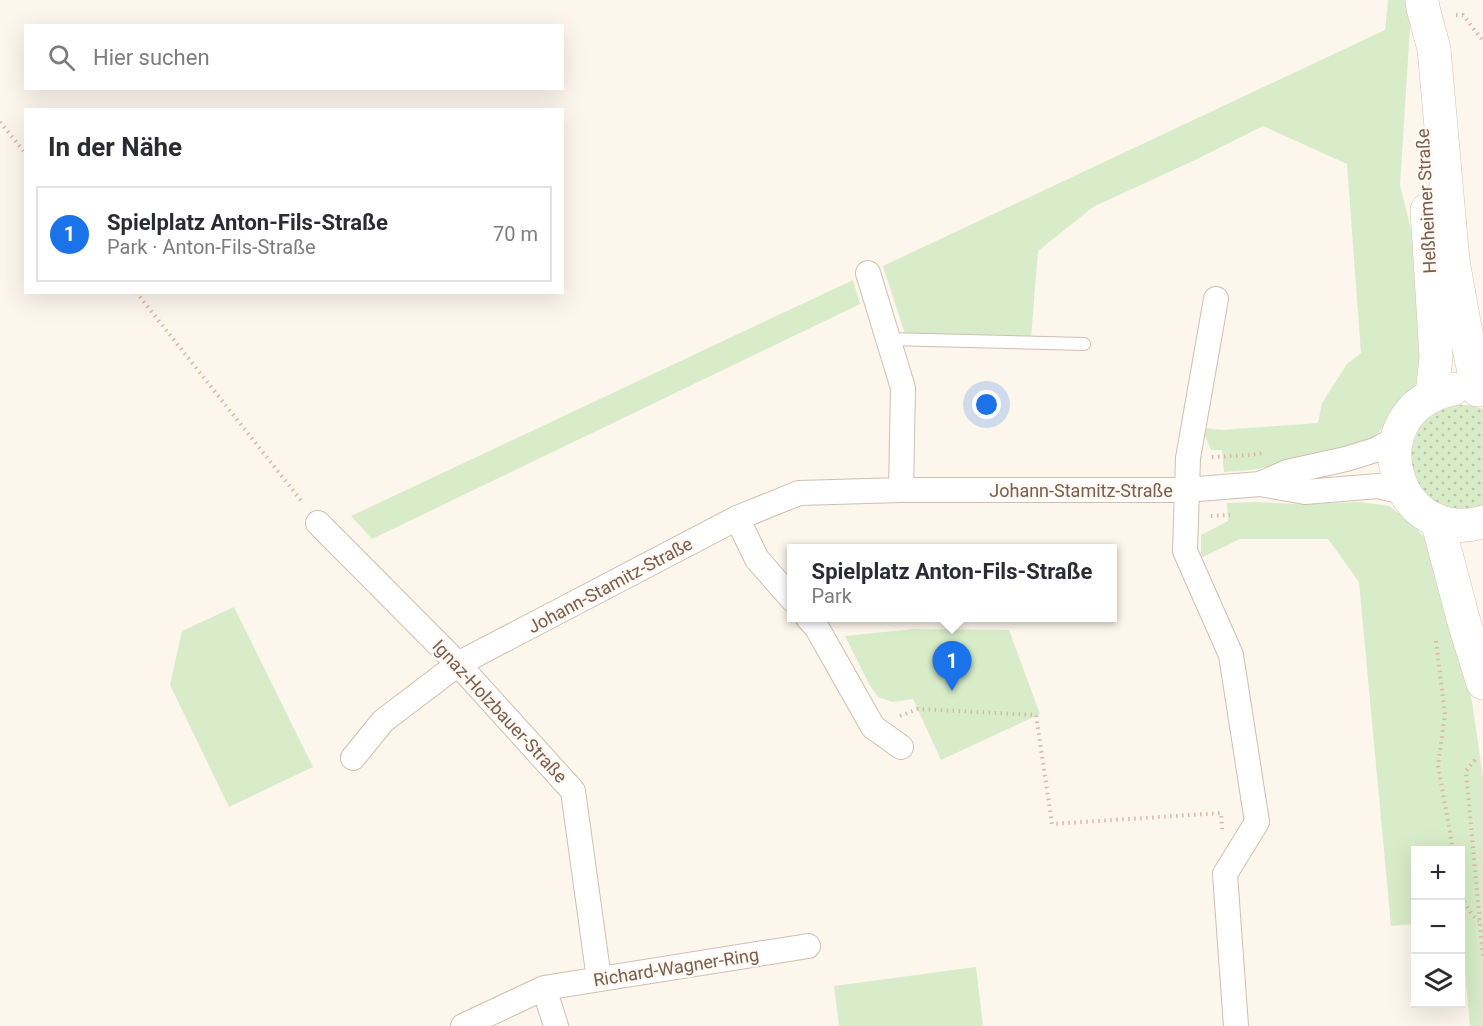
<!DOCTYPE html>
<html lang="de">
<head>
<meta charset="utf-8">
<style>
  :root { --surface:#fff; --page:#f2f2f3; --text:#2b2b33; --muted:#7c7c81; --line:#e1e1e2; --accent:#1a73e8 }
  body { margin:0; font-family:Roboto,sans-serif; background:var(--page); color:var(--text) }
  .controls { position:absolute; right:18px; bottom:18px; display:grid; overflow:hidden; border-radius:0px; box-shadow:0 6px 24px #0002 }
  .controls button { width:54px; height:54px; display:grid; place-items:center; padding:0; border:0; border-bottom:2px solid var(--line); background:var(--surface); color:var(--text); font:30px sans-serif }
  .you { position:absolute; left:987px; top:405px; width:21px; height:21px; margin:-15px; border:4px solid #fff; border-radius:50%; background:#1a73e8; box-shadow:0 0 0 9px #1a73e833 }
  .badge { display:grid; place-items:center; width:39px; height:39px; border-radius:50%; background:var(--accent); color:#fff; font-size:20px; font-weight:700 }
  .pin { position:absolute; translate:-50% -50px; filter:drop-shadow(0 2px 3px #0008) }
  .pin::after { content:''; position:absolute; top:32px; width:21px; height:18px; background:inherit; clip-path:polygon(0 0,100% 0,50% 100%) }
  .popup { position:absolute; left:787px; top:544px; width:330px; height:78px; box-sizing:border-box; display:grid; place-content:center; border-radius:0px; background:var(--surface); filter:drop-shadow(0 2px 4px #0005); font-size:20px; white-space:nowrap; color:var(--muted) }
  .popup b { font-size:22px; color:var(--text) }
  .popup::after { content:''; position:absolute; left:50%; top:100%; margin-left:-12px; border:12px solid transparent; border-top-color:var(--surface) }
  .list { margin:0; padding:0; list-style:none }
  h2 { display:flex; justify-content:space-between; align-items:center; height:78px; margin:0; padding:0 24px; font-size:26px }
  h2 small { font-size:20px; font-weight:400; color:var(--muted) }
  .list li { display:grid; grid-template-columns:39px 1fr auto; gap:18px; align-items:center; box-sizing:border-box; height:96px; margin:0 12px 12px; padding:0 12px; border:2px solid var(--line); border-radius:0px }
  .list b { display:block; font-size:22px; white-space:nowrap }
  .list p { margin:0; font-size:20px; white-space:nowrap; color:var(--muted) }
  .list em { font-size:20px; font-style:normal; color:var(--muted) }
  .icon { flex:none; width:33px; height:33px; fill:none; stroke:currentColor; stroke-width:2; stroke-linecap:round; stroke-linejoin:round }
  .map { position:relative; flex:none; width:1483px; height:1026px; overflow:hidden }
  .search { position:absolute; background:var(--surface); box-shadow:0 6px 24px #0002; left:24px; top:24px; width:540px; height:66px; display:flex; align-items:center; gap:15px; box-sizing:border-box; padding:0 21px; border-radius:0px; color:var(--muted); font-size:22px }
  .panel { position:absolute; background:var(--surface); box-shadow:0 6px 24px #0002; left:24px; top:108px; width:540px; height:186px; border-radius:0px }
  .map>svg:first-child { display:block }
  .green { fill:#d8ecc9 }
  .garden { fill:url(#garden-dots) }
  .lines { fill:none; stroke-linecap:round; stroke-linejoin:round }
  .service-casing { stroke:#d1beb0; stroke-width:14 }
  .minor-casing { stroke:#d1beb0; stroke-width:26 }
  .secondary-casing { stroke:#d6c0b0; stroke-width:34 }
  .path { stroke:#d9b8a5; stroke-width:4; stroke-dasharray:1.5 4.5; stroke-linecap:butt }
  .service { stroke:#fff; stroke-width:12 }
  .minor { stroke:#fff; stroke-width:24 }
  .secondary { stroke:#fff; stroke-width:33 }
  .labels { text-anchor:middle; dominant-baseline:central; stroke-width:5; stroke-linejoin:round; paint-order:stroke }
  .street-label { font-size:18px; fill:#7a5c4d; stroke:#fffaf3 }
</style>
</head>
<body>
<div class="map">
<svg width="1483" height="1026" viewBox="0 0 1483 1026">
  <defs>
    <pattern id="garden-dots" width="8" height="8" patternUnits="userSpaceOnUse" patternTransform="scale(1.5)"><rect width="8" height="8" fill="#d8ecc9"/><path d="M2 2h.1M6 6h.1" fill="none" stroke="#b4c2a5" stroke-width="1.8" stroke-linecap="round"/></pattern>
  </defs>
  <rect width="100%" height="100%" fill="#fdf6ec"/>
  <path class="green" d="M1388 0H1408L1410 28 1400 185 1422 274 1423 382 1369 443 1339 454 1250 470 1224 472 1222 450H1211L1202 428 1222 430 1318 423 1322 403 1347 364 1361 353 1347 164 1263 126 1195 160 1093 207 1038 251 1031 338 905 334 883 266 1385 30Z
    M853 280 860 304 372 539 351 516Z
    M1256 502 1300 504 1360 502 1389 506 1410 521 1427 541 1439 568 1472 702 1483 777V1026H1470L1461 928 1460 850H1416L1415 924 1391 926 1359 582 1328 539H1240L1201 558V535L1228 521 1227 503Z
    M234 607 313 767 229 807 170 685 182 631Z
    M914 629 1009 630 1040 714 941 760 913 699 893 702 878 697 869 684 845 636Z
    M976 967 983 1026H839L834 986Z"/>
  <path class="garden" d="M1456 405H1471L1483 409V505C1449 517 1410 496 1410 457 1411 451 1413 445 1415 439 1418 430 1422 421 1430 416 1438 411 1448 408 1456 405Z"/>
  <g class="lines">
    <defs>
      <path id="service" d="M888 339 1084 344"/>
      <path id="minor" d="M868 273 903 388 901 490
        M1216 299 1188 458 1185 551 1231 655 1257 822 1225 874 1236 1026
        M1260 484 1287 472 1346 459 1375 450 1397 438
        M737 518 757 559 792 599
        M318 523 458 664 573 791 599 979
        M808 618 817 628 873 727 901 747
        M353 758 383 721 458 664 737 518 799 493 901 490H1186L1260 484 1305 492 1378 486 1404 492
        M544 988 808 946
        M463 1026 544 988 556 1026"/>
      <path id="secondary" d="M1422 0 1423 8 1434 49 1453 261 1468 344 1478 390
        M1427 210 1436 357 1432 395
        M1453 389C1355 409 1392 548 1483 522
        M1437 520 1464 622 1483 683"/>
    </defs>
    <use href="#service" class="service-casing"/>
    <use href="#minor" class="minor-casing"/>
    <use href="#secondary" class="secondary-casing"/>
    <path class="path" d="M1456 15H1463L1483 41
      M0 122 26 154
      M136 292 303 503
      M1212 457 1251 455 1262 453
      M1211 516 1230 515
      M1436 641 1445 715 1438 765 1453 850
      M900 716 918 709 1036 715 1052 824 1221 813 1222 829
      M1475 760 1466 771 1483 956
      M1460 890C1464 902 1469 913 1479 921"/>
    <use href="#service" class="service"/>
    <use href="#minor" class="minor"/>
    <use href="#secondary" class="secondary"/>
  </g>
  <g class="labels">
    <g class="street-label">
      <text transform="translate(1426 201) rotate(-93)">Heßheimer Straße</text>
      <text x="1081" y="490">Johann-Stamitz-Straße</text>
      <text transform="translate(610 585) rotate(-28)">Johann-Stamitz-Straße</text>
      <text transform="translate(500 711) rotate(47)">Ignaz-Holzbauer-Straße</text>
      <text transform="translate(676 967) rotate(-9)">Richard-Wagner-Ring</text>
    </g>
  </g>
</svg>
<div class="controls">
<button>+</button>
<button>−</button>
<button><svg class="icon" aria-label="layers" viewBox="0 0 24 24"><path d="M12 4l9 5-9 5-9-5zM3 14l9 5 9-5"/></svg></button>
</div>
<div class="you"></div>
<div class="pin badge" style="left:952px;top:691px">1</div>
<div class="popup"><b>Spielplatz Anton-Fils-Straße</b>Park</div>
<div class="search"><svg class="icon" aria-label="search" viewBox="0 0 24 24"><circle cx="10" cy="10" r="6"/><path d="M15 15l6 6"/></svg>Hier suchen</div>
<section class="panel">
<h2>In der Nähe<small></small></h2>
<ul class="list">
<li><span class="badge">1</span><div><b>Spielplatz Anton-Fils-Straße</b><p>Park · Anton-Fils-Straße</p></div><em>70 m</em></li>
</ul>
</section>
</div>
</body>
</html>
